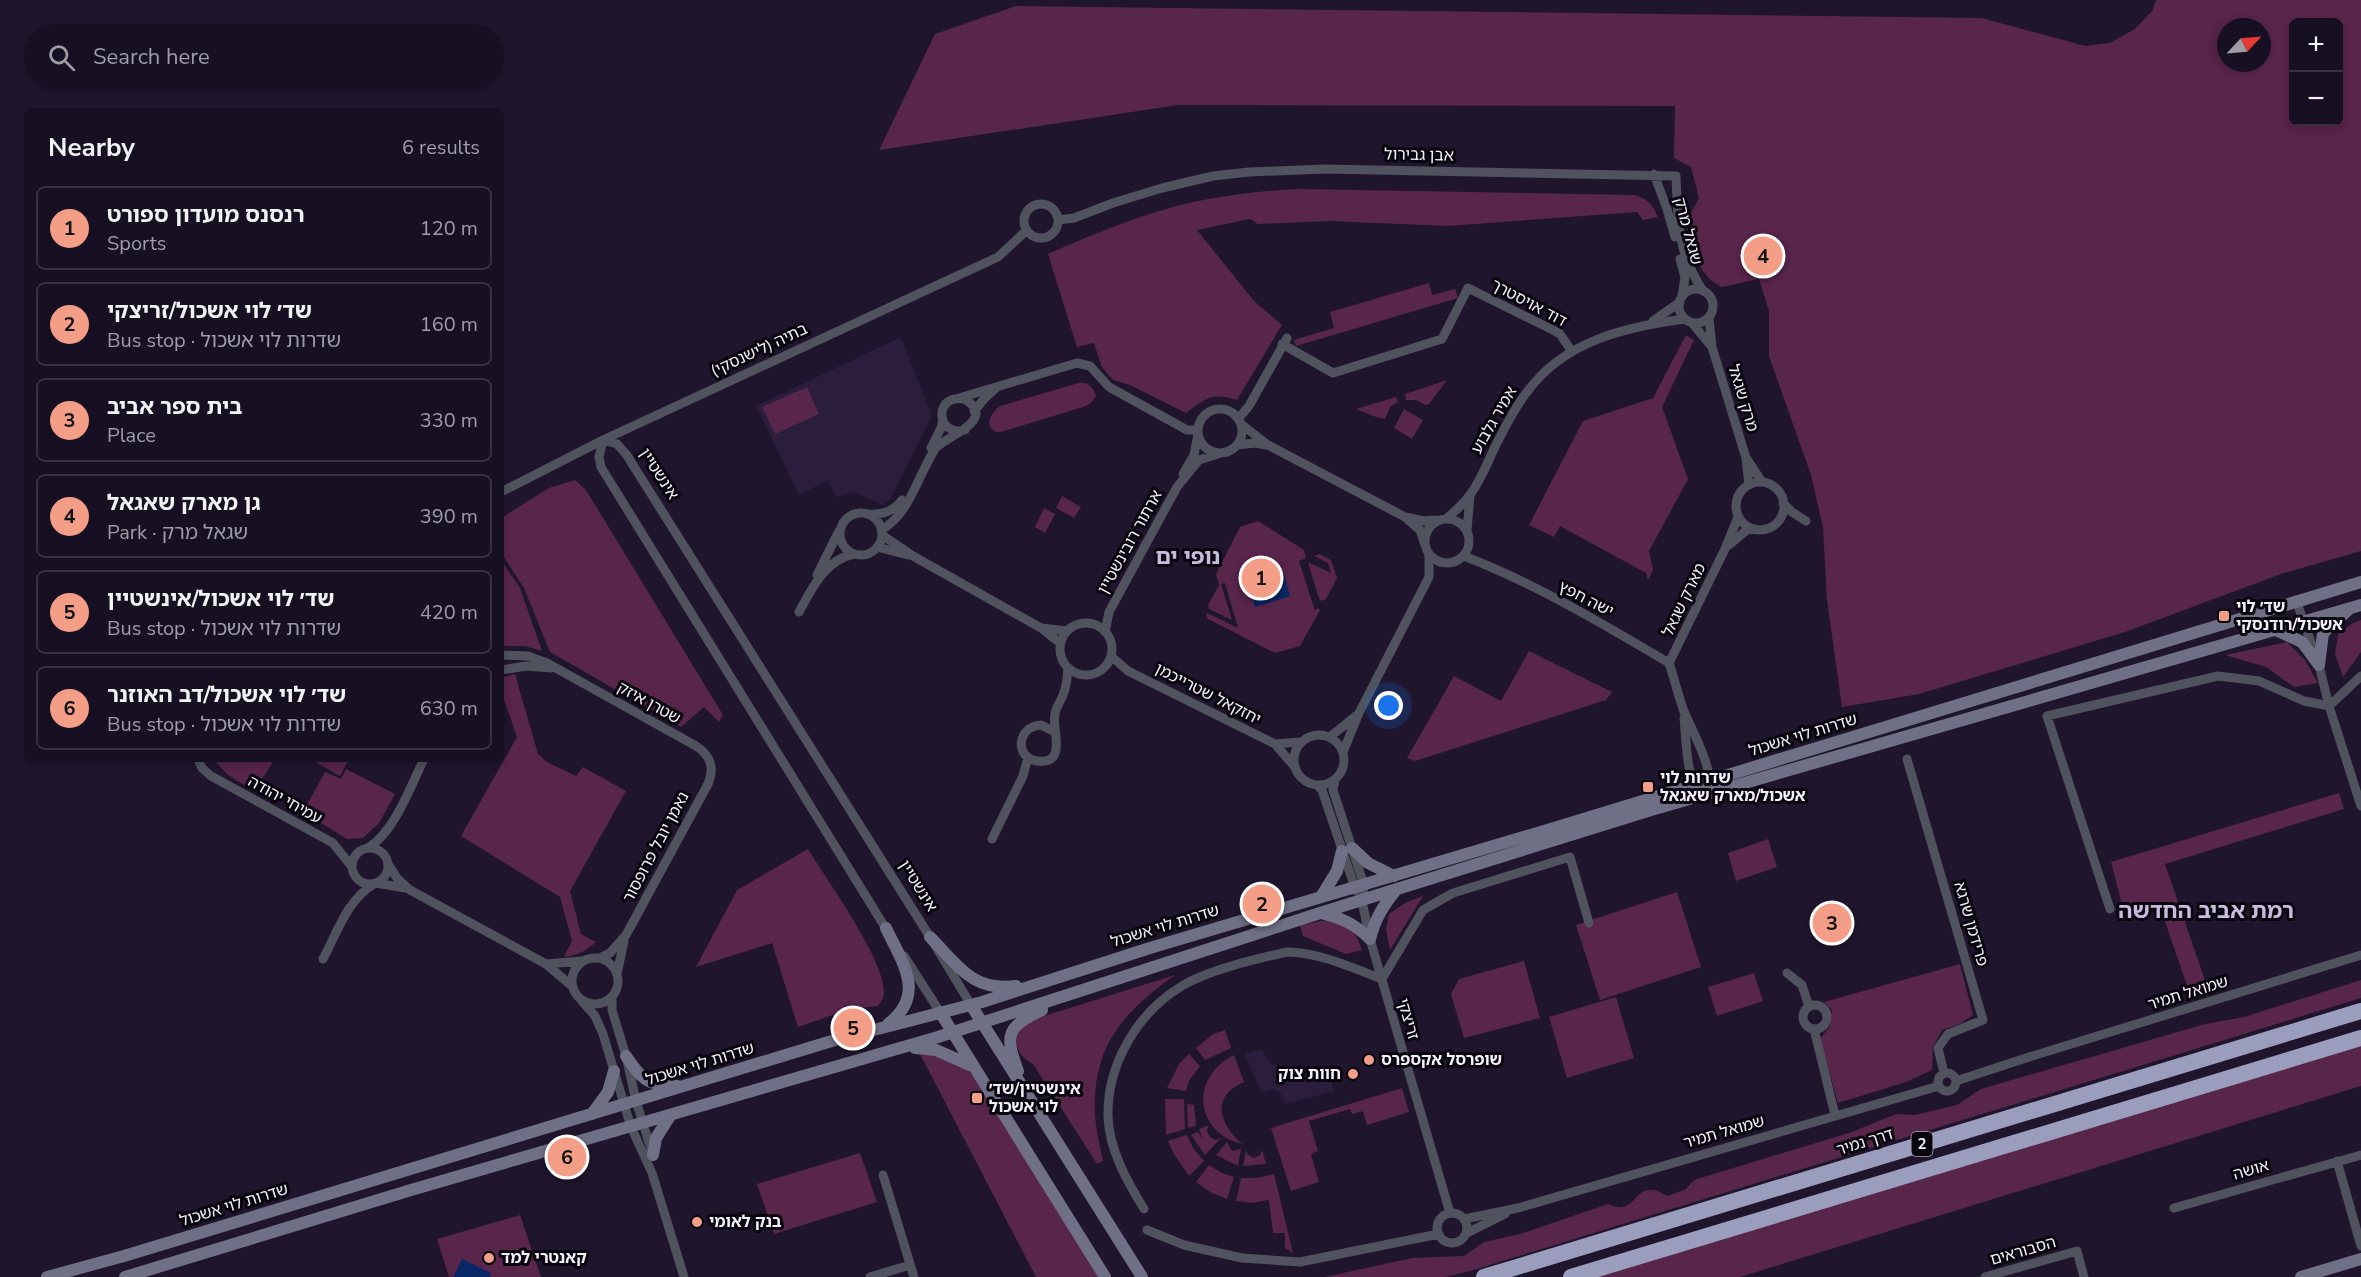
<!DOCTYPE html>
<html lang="en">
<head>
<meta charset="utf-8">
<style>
  :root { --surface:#171022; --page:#20192a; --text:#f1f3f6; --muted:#9e9da5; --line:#363040; --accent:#f49e87 }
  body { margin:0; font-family:"Nunito Sans","Noto Sans Hebrew",sans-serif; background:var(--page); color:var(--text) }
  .controls { position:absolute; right:18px; top:18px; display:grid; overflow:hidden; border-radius:9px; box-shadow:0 3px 9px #0003 }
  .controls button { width:54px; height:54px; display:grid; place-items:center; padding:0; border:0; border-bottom:2px solid var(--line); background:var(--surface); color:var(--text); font:30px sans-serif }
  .compass { position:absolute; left:2217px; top:18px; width:54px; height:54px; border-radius:50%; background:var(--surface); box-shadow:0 3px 9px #0003; rotate:64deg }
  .you { position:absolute; left:1389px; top:706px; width:21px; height:21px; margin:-15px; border:4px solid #fff; border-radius:50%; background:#1a73e8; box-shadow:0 0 0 9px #1a73e833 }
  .badge { display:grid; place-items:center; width:39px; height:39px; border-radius:50%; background:var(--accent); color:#111; font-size:20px; font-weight:700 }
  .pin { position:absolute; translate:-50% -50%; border:3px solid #fff; box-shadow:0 2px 6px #0006 }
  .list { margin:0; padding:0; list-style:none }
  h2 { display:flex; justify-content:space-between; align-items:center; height:78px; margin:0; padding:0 24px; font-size:26px }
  h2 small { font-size:20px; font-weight:400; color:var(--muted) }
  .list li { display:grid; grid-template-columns:39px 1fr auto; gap:18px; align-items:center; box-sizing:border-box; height:84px; margin:0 12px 12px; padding:0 12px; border:2px solid var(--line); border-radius:9px }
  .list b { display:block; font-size:22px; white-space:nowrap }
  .list p { margin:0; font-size:20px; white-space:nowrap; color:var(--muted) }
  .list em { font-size:20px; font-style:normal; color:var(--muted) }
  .icon { flex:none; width:33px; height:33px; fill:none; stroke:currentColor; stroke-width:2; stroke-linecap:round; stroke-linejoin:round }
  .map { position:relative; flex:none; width:2361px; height:1277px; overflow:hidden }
  .search { position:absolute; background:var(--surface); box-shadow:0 3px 9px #0003; left:24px; top:24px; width:480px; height:66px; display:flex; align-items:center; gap:15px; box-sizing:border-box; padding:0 21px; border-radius:33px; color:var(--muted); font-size:22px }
  .panel { position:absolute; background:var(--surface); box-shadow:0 3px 9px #0003; left:24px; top:108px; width:480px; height:654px; border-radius:9px }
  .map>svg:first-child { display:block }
  .built { fill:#2a1e3c }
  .green { fill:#58254b; fill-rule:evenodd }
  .water { fill:#082766 }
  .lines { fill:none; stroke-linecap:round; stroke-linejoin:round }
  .street { stroke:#50525e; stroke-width:9 }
  .secondary { stroke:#6f7085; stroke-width:12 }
  .highway { stroke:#9b9dbd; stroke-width:16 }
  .poi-dot { fill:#f49e87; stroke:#08050e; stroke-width:2 }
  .labels { text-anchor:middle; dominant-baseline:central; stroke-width:6; stroke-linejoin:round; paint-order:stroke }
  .shield { fill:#08050e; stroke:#adaab5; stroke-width:1.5 }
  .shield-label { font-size:15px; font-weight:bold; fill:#f4f0fd }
  .street-label { font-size:16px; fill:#f4f0fd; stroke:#08050e }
  .poi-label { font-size:16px; font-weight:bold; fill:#f4f0fd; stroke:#08050e; text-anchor:start }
  .district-label { font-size:22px; font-weight:bold; fill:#c7bcdd; stroke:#08050e }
</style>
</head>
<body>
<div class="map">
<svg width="2361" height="1277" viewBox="0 0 2361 1277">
  <rect width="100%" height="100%" fill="#1f162e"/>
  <path class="built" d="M901 337 931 413 930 420 890 500 882 505 855 492 836 497 828 480 799 495 756 406Z
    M1261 1049 1272 1065 1276 1064 1278 1068H1288L1297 1077 1328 1069 1334 1091 1285 1104 1280 1092 1275 1089 1265 1092 1260 1090 1245 1054Z"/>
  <path class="green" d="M2156 0H2361V551L2281 574 2125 632 1919 694 1842 707 1827 600 1823 527 1811 475 1769 356V311L1759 279 1722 287C1697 276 1692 247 1686 223L1699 198 1691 167 1674 158 1675 106 1178 105 879 150 935 34 1016 6 1982 18 2085 46 2110 43 2135 29 2152 11ZM2338 22V122H2294V22ZM2226 27H2262V63H2226Z
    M1300 189 1634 195C1647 198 1653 205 1658 217L1643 220 1637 212 1448 226 1329 221 1258 224 1250 219 1197 230 1254 301 1282 325 1237 400C1212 392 1206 398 1186 413L1130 385 1113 380 1102 367 1094 343 1077 347 1048 254C1089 236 1129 219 1173 207 1214 196 1258 191 1300 189Z
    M1429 283 1432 295 1455 289 1458 298 1296 346 1294 340 1334 328 1330 312Z
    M1686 335 1694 340 1662 407 1688 479 1649 551 1653 570 1648 580 1646 573 1560 526 1554 537 1529 525 1583 421 1653 398Z
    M1447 380 1429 404 1425 405 1416 400H1406L1405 394Z
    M1079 383C1088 382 1093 387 1096 396L1091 403 1086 406 1001 432H996C983 425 991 413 1000 406Z
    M807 387 819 414 775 434 762 407Z
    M1396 397 1398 402 1390 407 1385 419 1373 416 1356 409Z
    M1404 409 1423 420 1412 439 1394 428Z
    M575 480 586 490 723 715 719 722 704 707 681 727 550 652 524 588 501 553V518L549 488Z
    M1062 496 1081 507 1074 518 1056 508Z
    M1044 508 1055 514 1045 533 1035 527Z
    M1258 521 1304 550 1306 558 1299 561 1315 611 1317 608 1320 610 1300 646 1275 653 1208 619 1206 614 1207 613 1238 628 1225 583 1221 584 1232 620 1209 609 1208 605 1219 585 1216 574 1240 527Z
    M1319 554 1331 560 1337 578 1326 599 1322 601 1319 599 1308 562 1331 573 1328 563 1314 556Z
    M501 560 520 588 542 651 525 646H501Z
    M2361 620V652L2343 677 2335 654 2338 634 2353 623Z
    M2287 642 2305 660 2318 683 2294 687 2266 667 2225 655Z
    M1529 651 1612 692 1606 700 1415 761 1407 758 1454 676 1501 701Z
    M515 674 538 754 547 762 576 776 583 767 626 791 570 891 581 934 596 942C586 951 578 955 564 957L572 941 560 897 461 836 517 737 501 691V678Z
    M213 759H275L254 791 228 775Z
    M310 759H349L340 776Z
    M346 769 395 794 379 823 363 838 347 839 303 812 325 772 341 779Z
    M2339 793 2344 809 2165 864 2209 992 2191 997 2159 904 2124 913 2111 862Z
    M1768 839 1777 867 1736 881 1728 853Z
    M808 849C824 876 893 970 883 998 882 1001 880 1003 878 1006L851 1009 798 1027 772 943 696 967 737 890Z
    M1677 892 1701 967 1600 1000 1576 925Z
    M1423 896 1390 950 1386 929 1389 914 1405 903Z
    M1327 920C1349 927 1355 928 1362 950L1346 954 1303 936 1300 925Z
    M1524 961 1540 1018 1464 1038 1451 994 1459 979Z
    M1960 964 1973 1015 1960 1024 1942 1030 1933 1047 1932 1070 1906 1082 1838 1103 1820 1039 1830 1026 1832 1010 1824 1002Z
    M1754 973 1763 1001 1717 1016 1708 987Z
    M1175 975C1122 1013 1092 1047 1095 1115 1096 1130 1100 1146 1103 1161L1097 1164 1033 1064C1014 1055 1010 1034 1028 1021Z
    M2361 980V998C2066 1089 1771 1178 1477 1269L1446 1277H1325L1412 1258 1464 1256 1484 1242 1520 1234 1608 1204C1634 1216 1633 1190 1650 1190 1656 1189 1663 1194 1668 1196L1686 1189 1694 1180 1852 1132 1896 1114 1915 1115 1957 1105 1981 1089 2205 1024 2244 1017Z
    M1616 997 1634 1058 1567 1078 1549 1017Z
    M1225 1030 1231 1048 1205 1060 1196 1048 1213 1034Z
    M2361 1046V1086L1740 1277H1597Z
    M930 1051 965 1068 975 1077 1100 1277H1036L919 1052Z
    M1189 1054 1200 1066 1189 1081 1186 1091 1167 1088 1179 1064Z
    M1234 1055 1244 1082C1210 1097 1219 1123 1242 1144 1194 1132 1190 1077 1234 1055Z
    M1402 1088 1409 1112 1367 1125 1363 1111 1352 1114 1350 1109 1309 1121 1318 1151 1311 1154 1319 1182 1291 1191 1271 1128Z
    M1165 1099H1184L1185 1129 1166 1135Z
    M1187 1104 1194 1105 1196 1126 1188 1128Z
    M1209 1125 1207 1131 1210 1137 1216 1140 1221 1138 1205 1155 1191 1135 1198 1132 1203 1140 1199 1129Z
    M1187 1135 1193 1148 1204 1161 1189 1176 1174 1154 1168 1141Z
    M1227 1142 1232 1151 1241 1149 1238 1166 1216 1155Z
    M1246 1150 1248 1155 1254 1158 1260 1155 1262 1150 1266 1164 1243 1166Z
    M860 1153 877 1202 774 1234 757 1184Z
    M1209 1165 1222 1173 1234 1177 1227 1199 1210 1192 1196 1182Z
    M1274 1174 1293 1253 1285 1248V1233H1273L1269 1200 1252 1203 1236 1201 1241 1178H1257Z
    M520 1215 541 1277H449L437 1239Z"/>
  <path class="water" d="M1283 572 1290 596 1255 607 1249 587 1273 580 1272 575Z
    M462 1259 491 1273 490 1277H453Z"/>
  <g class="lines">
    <path class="street" d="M1654 174 1667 209 1675 237
      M1024 221a17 17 0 1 1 34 0a17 17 0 1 1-34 0Z
      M1058 220 1074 218 1113 203 1162 188 1213 176 1249 172 1325 169 1676 176C1678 222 1677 251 1703 291
      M1680 259 1685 277 1682 297
      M1679 306a17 17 0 1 1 34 0a17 17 0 1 1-34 0Z
      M1709 318 1712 347 1746 458 1749 485
      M1653 321 1680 302
      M1692 323 1711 346
      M1282 344 1333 373 1442 339 1468 288 1553 330 1560 334 1571 350
      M959 398 1077 363 1090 366 1109 387 1187 430H1198
      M1198 431a22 22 0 1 1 44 0a22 22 0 1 1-44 0Z
      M974 411 985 398 996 388
      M1238 419 1249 406 1287 338
      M1241 424 1268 445 1405 517 1420 530 1425 545
      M1237 445 1255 443 1266 445
      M931 448 941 428 943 420
      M1747 459 1762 482
      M1183 474 1194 455 1198 434
      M1736 506a24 24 0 1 1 48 0a24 24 0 1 1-48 0Z
      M501 492 603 440 998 257 1027 230
      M1783 503 1792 512 1806 521
      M840 534a21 21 0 1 1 42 0a21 21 0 1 1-42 0Z
      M867 514C882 515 893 512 902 500
      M1405 517 1424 521 1436 520
      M1425 541a22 22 0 1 1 44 0a22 22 0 1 1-44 0Z
      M1446 519C1454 512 1463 505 1469 496 1482 480 1489 457 1499 439 1507 423 1516 406 1527 392 1564 341 1625 327 1684 319
      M881 530C910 514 918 475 935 449 943 437 994 423 969 402 965 399 960 398 955 399 933 403 940 437 965 430
      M1467 530 1470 496
      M882 535 913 556 1041 628 1060 643
      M1729 545 1749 528
      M877 547 908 555
      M1464 556C1534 583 1605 625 1669 663
      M817 575 839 531
      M2296 600 2319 665 2329 706 2361 806
      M799 612C812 588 825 560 854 554
      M1060 649a26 26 0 1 1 52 0a26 26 0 1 1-52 0Z
      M1041 628 1067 631
      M1105 632 1109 612 1177 487 1199 460 1221 453
      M501 655 528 656 547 663 696 746C710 755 715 767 708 784L626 935 610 953 600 958
      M1111 656 1128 671 1275 744 1294 766
      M1669 663 1725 549 1738 517
      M1669 663C1674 678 1678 694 1683 709 1691 729 1712 765 1709 786
      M501 670 526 666 551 668
      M1684 718C1686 735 1686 778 1698 788
      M1053 731 1041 725C1017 726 1014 758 1037 761 1069 765 1051 728 1055 714 1056 706 1062 700 1064 692 1067 685 1067 676 1068 669
      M1294 760a25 25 0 1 1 50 0a25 25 0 1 1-50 0Z
      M1330 737 1357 715
      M1275 744 1301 742
      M1343 752 1359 713 1429 577V555
      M198 759 202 768 211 776 333 843 352 867
      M1907 759 1983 1020 1948 1034 1938 1048 1944 1073
      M1335 780 1333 790 1364 885 1362 901 1370 939 1450 1213
      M1318 786 1322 790 1356 891
      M992 839 1023 776 1028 757
      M368 848C394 833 411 785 424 759
      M352 866a18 18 0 1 1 36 0a18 18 0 1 1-36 0Z
      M388 864 397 878 410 890 546 964 573 987
      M376 883 405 888
      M2110 909 2047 716 2218 676 2259 681 2304 701 2329 706 2361 676
      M888 932 601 467 599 457 603 440 617 444 626 454 930 937 971 1005
      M904 956 940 1012
      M572 981a23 23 0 1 1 46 0a23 23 0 1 1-46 0Z
      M323 959C337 933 347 900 374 884
      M546 964 582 961
      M1787 973 1802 985 1809 1007
      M617 974 624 941
      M612 998V1010L626 1056 636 1101 652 1152
      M582 1001 595 1016 603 1034 631 1127 652 1173 684 1277
      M1803 1017a12 12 0 1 1 24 0a12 12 0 1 1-24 0Z
      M1814 1029 1835 1115
      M1938 1082a9 9 0 1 1 18 0a9 9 0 1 1-18 0Z
      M1956 1081 2026 1058 2361 955
      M2337 1161 2361 1246
      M883 1175 914 1277
      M2174 1208 2361 1155
      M1144 1209C1127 1181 1109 1150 1108 1116 1107 1064 1138 1012 1182 986 1208 970 1256 959 1287 952 1318 952 1353 968 1382 979L1423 910 1453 893 1570 857 1589 923
      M1437 1228a15 15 0 1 1 30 0a15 15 0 1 1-30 0Z
      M1464 1219 1518 1208 1939 1086
      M1147 1230 1184 1245 1242 1258 1300 1262 1439 1234
      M1467 1233 1505 1214
      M870 1277 910 1265
      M1985 1277 2077 1251 2084 1277"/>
    <path class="secondary" d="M2276 630 2302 642 2319 665
      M2319 665 2323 633 2347 611
      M1352 848 1368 863 1394 876
      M1321 897 1337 871 1342 851
      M1321 913C1342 918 1355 924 1370 939 1375 919 1383 906 1396 890
      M886 928C902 962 927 995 888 1024
      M930 937C958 965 972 992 1016 986
      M971 1005 1142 1277
      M940 1012 1105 1277
      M915 1048 936 1050 972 1066
      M626 1056C642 1080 647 1085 677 1086
      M1018 1071C1004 1034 1007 1027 1042 1010
      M592 1114 608 1092 614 1071
      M653 1155 656 1138 670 1116
      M47 1277 124 1256 835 1040 982 1002 1150 948 1554 828 2361 582
      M125 1277 411 1190 938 1037 1320 913 1651 810 2361 605
      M2301 1277 2361 1259"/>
    <path class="highway" d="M1484 1277 2361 1011
      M1571 1277 2361 1038"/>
  </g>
  <g class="poi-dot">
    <rect x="2218" y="610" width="12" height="12" rx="3"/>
    <rect x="1642" y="781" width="12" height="12" rx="3"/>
    <circle cx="1369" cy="1060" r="6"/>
    <circle cx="1353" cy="1074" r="6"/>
    <rect x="971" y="1092" width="12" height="12" rx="3"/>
    <circle cx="697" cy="1222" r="6"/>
    <circle cx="489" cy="1258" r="6"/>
  </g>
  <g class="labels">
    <rect class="shield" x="1911.5" y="1132" width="21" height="24" rx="4.5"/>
    <g class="shield-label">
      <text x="1922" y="1144">2</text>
    </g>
    <g class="street-label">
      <text transform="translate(1419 155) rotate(1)">אבן גבירול</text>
      <text transform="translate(1688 231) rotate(75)">שגאל מרק</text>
      <text transform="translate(1529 303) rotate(28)">דוד אויסטרך</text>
      <text transform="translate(759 350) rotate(-25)">בתיה (לישנסקי)</text>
      <text transform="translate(1743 398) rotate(73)">מרק שגאל</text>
      <text transform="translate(1494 420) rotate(-60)">אמיר גלבוע</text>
      <text transform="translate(659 474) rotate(57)">אינשטיין</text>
      <text transform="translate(1130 542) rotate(-61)">ארתור רובינשטיין</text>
      <text transform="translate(1586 599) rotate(27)">ישה חפץ</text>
      <text transform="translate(1684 600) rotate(-64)">מארק שגאל</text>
      <text transform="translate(1208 694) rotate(27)">יחזקאל שטרייכמן</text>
      <text transform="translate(649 703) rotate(29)">שטרן איזק</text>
      <text transform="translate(1803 735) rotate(-17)">שדרות לוי אשכול</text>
      <text transform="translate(285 800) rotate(29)">עמיחי יהודה</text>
      <text transform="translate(656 847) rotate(-62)">נאמן יובל פרופסור</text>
      <text transform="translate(918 886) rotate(58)">אינשטיין</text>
      <text transform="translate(1971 924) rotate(74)">פרידמן שרגא</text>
      <text transform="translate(1165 926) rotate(-17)">שדרות לוי אשכול</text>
      <text transform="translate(2188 993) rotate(-17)">שמואל תמיר</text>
      <text transform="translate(1408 1019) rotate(74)">זריצקי</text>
      <text transform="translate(700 1064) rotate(-17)">שדרות לוי אשכול</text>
      <text transform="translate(1724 1132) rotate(-16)">שמואל תמיר</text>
      <text transform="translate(1865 1142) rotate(-17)">דרך נמיר</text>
      <text transform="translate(2251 1170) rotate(-16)">אושה</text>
      <text transform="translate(234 1205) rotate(-17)">שדרות לוי אשכול</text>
      <text transform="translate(2023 1251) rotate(-16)">הסבוראים</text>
    </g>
    <g class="poi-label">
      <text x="2236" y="607">שד׳ לוי<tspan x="2236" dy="18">אשכול/רודנסקי</tspan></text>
      <text x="1660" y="778">שדרות לוי<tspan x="1660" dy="18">אשכול/מארק שאגאל</tspan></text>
      <text x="1381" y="1060">שופרסל אקספרס</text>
      <text x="1341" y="1074" text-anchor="end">חוות צוק</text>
      <text x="989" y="1089">אינשטיין/שד׳<tspan x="989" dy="18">לוי אשכול</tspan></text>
      <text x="709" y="1222">בנק לאומי</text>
      <text x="501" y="1258">קאנטרי למד</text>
    </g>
    <g class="district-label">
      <text x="1188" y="557">נופי ים</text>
      <text x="2206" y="911">רמת אביב החדשה</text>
    </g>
  </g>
</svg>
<div class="controls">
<button>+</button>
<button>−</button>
</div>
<svg class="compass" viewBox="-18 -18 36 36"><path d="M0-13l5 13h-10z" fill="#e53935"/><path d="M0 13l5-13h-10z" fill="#9e9da5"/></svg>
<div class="you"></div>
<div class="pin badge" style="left:1261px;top:578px">1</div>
<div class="pin badge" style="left:1262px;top:904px">2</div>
<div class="pin badge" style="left:1832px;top:923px">3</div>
<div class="pin badge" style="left:1763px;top:256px">4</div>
<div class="pin badge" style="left:853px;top:1028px">5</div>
<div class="pin badge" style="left:567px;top:1157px">6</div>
<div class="search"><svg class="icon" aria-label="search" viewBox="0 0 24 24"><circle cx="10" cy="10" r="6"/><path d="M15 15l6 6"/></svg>Search here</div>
<section class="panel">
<h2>Nearby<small>6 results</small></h2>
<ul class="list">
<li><span class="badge">1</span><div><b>רנסנס מועדון ספורט</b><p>Sports</p></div><em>120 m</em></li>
<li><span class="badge">2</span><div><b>שד׳ לוי אשכול/זריצקי</b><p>Bus stop · שדרות לוי אשכול</p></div><em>160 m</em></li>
<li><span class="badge">3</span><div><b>בית ספר אביב</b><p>Place</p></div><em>330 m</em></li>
<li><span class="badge">4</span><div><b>גן מארק שאגאל</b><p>Park · שגאל מרק</p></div><em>390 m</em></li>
<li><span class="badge">5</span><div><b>שד׳ לוי אשכול/אינשטיין</b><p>Bus stop · שדרות לוי אשכול</p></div><em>420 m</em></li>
<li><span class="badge">6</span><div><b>שד׳ לוי אשכול/דב האוזנר</b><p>Bus stop · שדרות לוי אשכול</p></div><em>630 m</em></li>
</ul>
</section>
</div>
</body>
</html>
